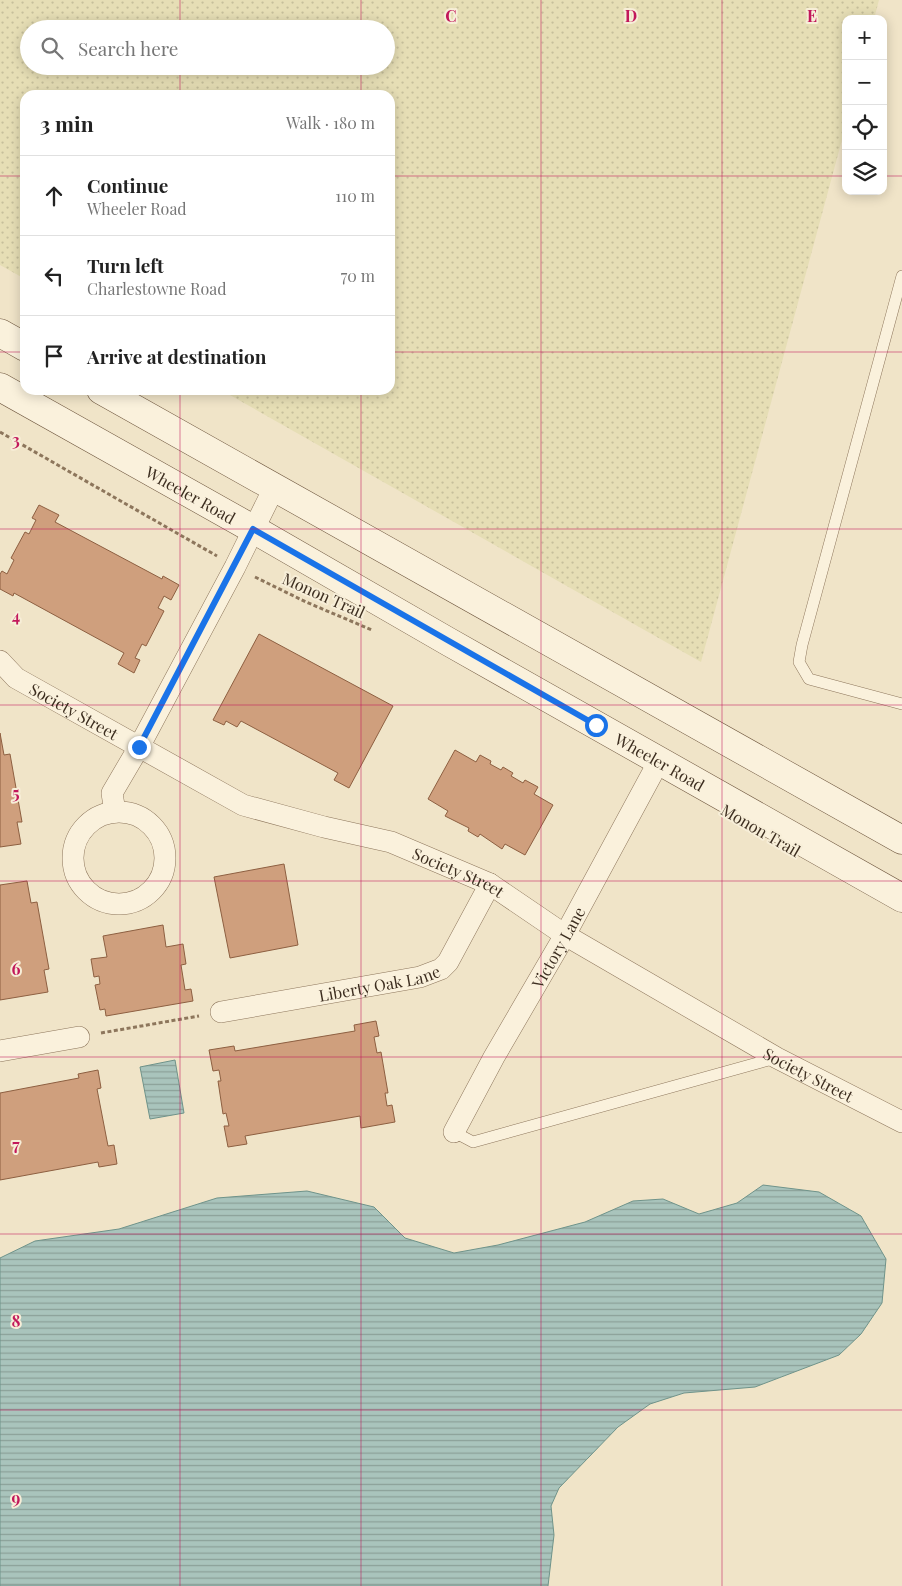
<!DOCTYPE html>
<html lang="en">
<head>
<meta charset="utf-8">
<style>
  :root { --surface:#fff; --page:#f6f6f6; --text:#222; --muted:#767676; --line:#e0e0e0 }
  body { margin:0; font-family:"Playfair Display",serif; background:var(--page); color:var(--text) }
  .controls { position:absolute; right:15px; top:15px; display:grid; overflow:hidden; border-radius:10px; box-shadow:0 2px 12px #0003 }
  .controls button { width:45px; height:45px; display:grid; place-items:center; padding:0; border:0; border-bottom:1px solid var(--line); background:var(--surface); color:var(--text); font:25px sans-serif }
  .stop { position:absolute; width:15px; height:15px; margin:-11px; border:4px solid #1a73e8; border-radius:50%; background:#fff }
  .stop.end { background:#1a73e8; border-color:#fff; box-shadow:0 1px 5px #0008 }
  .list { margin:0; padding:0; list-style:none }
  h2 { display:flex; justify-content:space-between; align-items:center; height:65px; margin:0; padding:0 20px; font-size:21px }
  h2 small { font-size:16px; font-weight:400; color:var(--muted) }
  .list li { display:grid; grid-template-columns:32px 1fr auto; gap:15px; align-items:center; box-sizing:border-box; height:80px; padding:0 20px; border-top:1px solid var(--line) }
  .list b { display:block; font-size:19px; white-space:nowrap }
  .list p { margin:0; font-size:16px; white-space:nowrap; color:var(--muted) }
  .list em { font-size:16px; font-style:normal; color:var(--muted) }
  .icon { flex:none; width:28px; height:28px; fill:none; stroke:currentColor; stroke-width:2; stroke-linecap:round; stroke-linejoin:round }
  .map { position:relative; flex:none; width:902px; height:1586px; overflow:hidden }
  .search { position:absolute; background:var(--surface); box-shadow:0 2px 12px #0003; left:20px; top:20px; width:375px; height:55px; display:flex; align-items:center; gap:12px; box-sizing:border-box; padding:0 18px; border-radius:28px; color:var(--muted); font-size:19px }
  .panel { position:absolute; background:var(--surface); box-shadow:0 2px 12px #0003; left:20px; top:90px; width:375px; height:305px; border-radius:15px }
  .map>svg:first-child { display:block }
  .farmland { fill:url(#farmland-dots); fill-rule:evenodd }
  .water { fill:url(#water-rules); stroke:#6f938a }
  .building { fill:#cf9f7d; stroke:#8d5f41 }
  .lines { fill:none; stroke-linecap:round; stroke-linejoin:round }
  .lane-casing { stroke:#8d765c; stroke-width:12 }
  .street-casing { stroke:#8d765c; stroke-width:22 }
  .secondary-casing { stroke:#6f573f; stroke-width:29 }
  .path { stroke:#8d765c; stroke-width:3; stroke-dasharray:4 2.5; stroke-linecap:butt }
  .lane { stroke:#faf1dc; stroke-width:11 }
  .street { stroke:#faf1dc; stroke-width:21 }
  .secondary { stroke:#faf1dc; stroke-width:28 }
  .route { stroke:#1a73e8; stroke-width:6 }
  .grid { fill:none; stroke:#c2185b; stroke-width:1; stroke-opacity:0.55 }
  .labels { text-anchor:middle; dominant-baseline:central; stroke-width:4; stroke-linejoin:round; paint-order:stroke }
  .street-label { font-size:16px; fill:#3d2e20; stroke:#f7eed8 }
  .grid-label { font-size:16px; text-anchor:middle; font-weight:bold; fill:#c2185b; stroke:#f7eed8; stroke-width:4; stroke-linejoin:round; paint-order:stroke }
</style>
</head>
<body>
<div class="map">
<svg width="902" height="1586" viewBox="0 0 902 1586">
  <defs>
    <pattern id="farmland-dots" width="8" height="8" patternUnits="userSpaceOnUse" patternTransform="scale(1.25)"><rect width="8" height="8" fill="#e6deb5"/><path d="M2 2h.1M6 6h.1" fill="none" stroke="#c6bf9b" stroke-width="1.8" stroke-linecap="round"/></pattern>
    <pattern id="water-rules" width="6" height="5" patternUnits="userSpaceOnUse" patternTransform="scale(1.25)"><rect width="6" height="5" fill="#a9c4bc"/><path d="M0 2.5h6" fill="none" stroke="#8ba098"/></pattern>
  </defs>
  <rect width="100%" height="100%" fill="#f0e4c8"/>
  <path class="farmland" d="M0 0H879L874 19H846V125L701 662 221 390H390V95H25V279L0 265ZM29 29H386V66H29Z"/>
  <path class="water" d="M175 1060 184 1113 150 1119 140 1067Z
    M763 1185 819 1192 861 1216 886 1259 882 1303 861 1334 839 1355 755 1387 684 1393 650 1404 618 1427 559 1488 551 1506 554 1535 548 1586H0V1258L35 1241 119 1229 217 1198 307 1191 374 1207 405 1238 454 1253 498 1245 585 1222 633 1201 663 1199 699 1214 737 1203Z"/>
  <path class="building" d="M39 505 59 515 55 522 162 579 163 576 179 585 171 600 164 596 158 608 164 611 146 646 142 644 135 658 140 660 134 673 118 664 124 653 14 593 13 596 0 589V574L2 571 7 574 14 560 11 558 25 532 29 534 36 520 32 518Z
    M259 634 393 706 349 788 334 780 338 773 241 721 237 727 226 721 224 725 213 720Z
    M0 733 4 755 10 754 22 822H17L21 844 0 847Z
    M455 750 476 762 480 755 491 761 490 764 501 770 503 767 513 773 511 776 523 783 525 780 538 787 534 794 553 805 525 855 505 844 502 849 480 834 478 837 468 831 469 828 445 816 448 811 428 799Z
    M284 864 298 945 230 958 214 877Z
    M27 881 31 903 37 902 49 969 44 970 48 992 0 1000V885Z
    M163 925 166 947 183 944 186 964 181 965 185 990 191 989 193 1001 106 1016 105 1009 100 1010 95 985 100 984 99 976 94 977 91 959 107 957 103 936Z
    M376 1021 379 1036 374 1037 377 1053 381 1052 388 1093H385L387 1106 392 1105 395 1122 361 1128 360 1116 245 1136 247 1144 228 1147 224 1126H229L226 1113 223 1114 218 1081H221L219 1070 213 1071 209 1050 234 1046 235 1051 355 1031 354 1025Z
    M98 1070 101 1088 97 1089 108 1146 114 1145 117 1164 99 1167 98 1162 0 1180V1093L79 1078 78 1074Z"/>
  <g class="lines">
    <defs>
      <path id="lane" d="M902 276 802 645 799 662 809 679 902 704
        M454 1132 473 1142 776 1058"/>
      <g id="street">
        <path id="s1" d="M0 661 16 678 243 805 324 827 391 842 490 884 565 935 777 1058 902 1122"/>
        <path d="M115 812 112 793 139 747 235 567 274 488"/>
        <circle cx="119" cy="858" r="46"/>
        <path id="s2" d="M221 1012 420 977 441 969 448 962 490 884"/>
        <path d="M0 1051 79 1037"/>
        <path id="s3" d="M454 1132 494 1057 565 935 659 761"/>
      </g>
      <g id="secondary">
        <path d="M0 333 25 347"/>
        <path id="s4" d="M0 387 253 529 449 642 902 898"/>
        <path d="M101 390 902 840"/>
      </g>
    </defs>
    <use href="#lane" class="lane-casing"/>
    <use href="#street" class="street-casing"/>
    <use href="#secondary" class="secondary-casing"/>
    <path class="path" d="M0 432 217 556
      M255 577 306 602 372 630
      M101 1033 199 1016"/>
    <use href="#lane" class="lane"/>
    <use href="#street" class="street"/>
    <use href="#secondary" class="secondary"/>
  </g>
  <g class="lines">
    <path class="route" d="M139 747 253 529 596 725"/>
  </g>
  <path class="grid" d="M180 0V29M361 0V29M541 0V1586M722 0V1586M180 66V95M361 66V95M0 176H25M390 176H846M883 176H902M0 352H25M390 352H902M180 390V1586M361 390V1586M0 529H902M0 705H902M0 881H902M0 1057H902M0 1234H902M0 1410H902"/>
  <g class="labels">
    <g class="street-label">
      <text stroke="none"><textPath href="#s4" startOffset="219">Wheeler Road</textPath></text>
      <text transform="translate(324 595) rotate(24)">Monon Trail</text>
      <text stroke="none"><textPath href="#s1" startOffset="90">Society Street</textPath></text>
      <text stroke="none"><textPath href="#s4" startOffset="759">Wheeler Road</textPath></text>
      <text transform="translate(761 830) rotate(30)">Monon Trail</text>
      <text stroke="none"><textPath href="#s1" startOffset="510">Society Street</textPath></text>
      <text stroke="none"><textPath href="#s3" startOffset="212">Victory Lane</textPath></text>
      <text stroke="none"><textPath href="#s2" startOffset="161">Liberty Oak Lane</textPath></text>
      <text stroke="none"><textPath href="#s1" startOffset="915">Society Street</textPath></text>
    </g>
  </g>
  <g class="grid-label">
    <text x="451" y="22">C</text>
    <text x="631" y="22">D</text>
    <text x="812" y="22">E</text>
    <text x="16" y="446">3</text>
    <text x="16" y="622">4</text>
    <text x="16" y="799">5</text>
    <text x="16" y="975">6</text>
    <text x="16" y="1151">7</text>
    <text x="16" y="1327">8</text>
    <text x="16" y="1504">9</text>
  </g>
</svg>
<div class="controls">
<button>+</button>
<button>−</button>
<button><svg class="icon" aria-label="locate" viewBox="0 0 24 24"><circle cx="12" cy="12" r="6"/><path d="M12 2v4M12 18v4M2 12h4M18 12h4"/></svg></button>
<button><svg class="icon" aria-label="layers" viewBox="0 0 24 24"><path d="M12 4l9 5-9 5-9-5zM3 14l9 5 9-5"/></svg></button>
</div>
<div class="stop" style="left:596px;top:725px"></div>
<div class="stop end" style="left:139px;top:747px"></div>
<div class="search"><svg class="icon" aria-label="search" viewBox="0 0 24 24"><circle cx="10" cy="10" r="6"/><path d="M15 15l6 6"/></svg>Search here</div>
<section class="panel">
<h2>3 min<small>Walk · 180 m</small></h2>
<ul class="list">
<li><svg class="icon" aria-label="ahead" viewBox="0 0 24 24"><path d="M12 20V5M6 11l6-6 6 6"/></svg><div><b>Continue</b><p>Wheeler Road</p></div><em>110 m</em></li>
<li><svg class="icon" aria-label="left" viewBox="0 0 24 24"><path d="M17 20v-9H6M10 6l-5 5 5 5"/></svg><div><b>Turn left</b><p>Charlestowne Road</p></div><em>70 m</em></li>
<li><svg class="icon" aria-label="arrive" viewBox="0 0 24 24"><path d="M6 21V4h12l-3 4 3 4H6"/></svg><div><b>Arrive at destination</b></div></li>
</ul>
</section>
</div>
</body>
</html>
